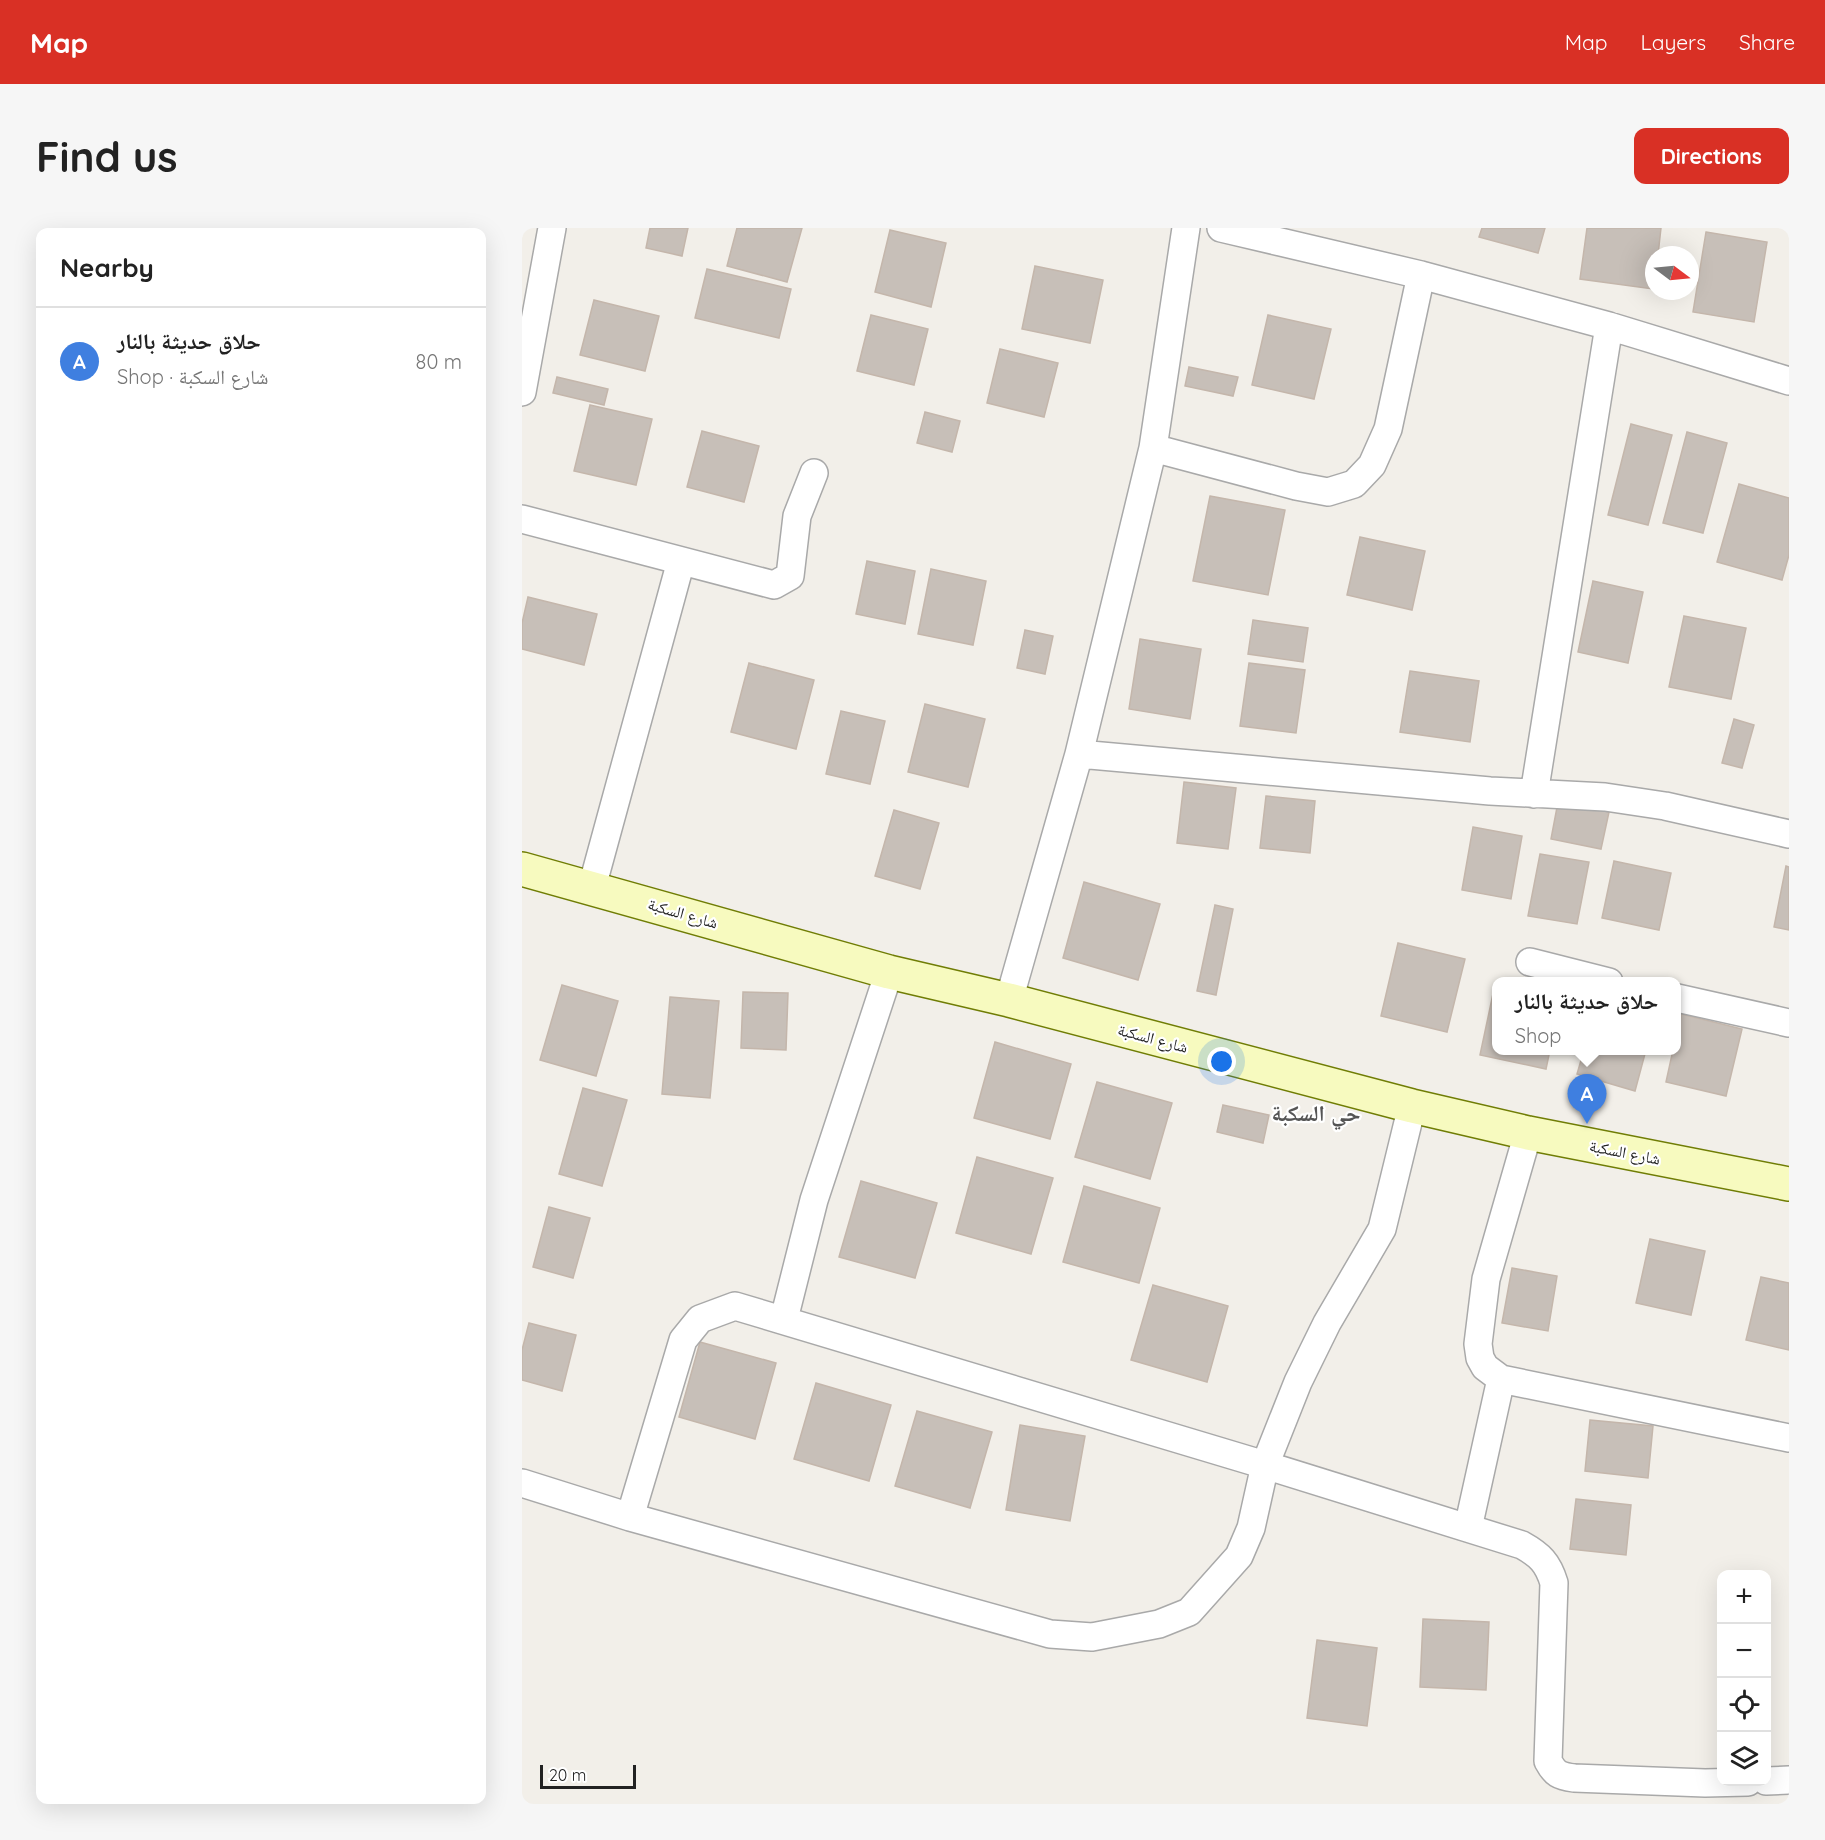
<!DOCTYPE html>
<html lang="en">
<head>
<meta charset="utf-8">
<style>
  :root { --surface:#fff; --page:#f6f6f6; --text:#222; --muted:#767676; --line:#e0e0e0; --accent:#d93025 }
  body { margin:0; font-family:Quicksand,"Noto Naskh Arabic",sans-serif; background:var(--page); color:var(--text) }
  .controls { position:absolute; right:18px; bottom:18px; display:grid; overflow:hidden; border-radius:12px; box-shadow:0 6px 24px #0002 }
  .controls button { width:54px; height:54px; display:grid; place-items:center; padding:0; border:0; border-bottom:2px solid var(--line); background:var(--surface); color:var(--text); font:30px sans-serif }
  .compass { position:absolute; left:1123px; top:18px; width:54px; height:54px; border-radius:50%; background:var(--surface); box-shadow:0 6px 24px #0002; rotate:106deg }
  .scale { position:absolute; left:18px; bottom:15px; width:96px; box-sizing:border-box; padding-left:6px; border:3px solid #222; border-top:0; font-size:16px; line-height:21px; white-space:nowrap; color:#222; -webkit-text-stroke:4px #fff; paint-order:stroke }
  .you { position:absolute; left:700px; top:834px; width:21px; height:21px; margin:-15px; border:4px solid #fff; border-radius:50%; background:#1a73e8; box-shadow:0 0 0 9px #1a73e833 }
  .badge { display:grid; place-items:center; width:39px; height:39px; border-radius:50%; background:var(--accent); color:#fff; font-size:20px; font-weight:700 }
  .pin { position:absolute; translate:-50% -50px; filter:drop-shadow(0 2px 3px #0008) }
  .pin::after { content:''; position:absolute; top:32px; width:21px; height:18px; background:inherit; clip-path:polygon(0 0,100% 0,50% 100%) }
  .popup { position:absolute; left:970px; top:749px; width:189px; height:78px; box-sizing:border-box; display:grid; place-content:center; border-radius:12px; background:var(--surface); filter:drop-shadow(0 2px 4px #0005); font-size:20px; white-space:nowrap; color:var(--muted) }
  .popup b { font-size:22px; color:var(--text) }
  .popup::after { content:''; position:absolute; left:50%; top:100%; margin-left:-12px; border:12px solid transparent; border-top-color:var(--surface) }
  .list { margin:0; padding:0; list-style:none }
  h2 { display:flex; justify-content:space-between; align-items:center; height:78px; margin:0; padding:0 24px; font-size:26px }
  h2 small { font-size:20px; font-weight:400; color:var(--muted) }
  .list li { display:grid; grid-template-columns:39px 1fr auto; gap:18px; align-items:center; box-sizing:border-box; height:108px; padding:0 24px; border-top:2px solid var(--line) }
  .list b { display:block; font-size:22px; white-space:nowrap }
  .list p { margin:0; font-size:20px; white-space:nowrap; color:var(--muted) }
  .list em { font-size:20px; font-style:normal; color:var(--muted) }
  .icon { flex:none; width:33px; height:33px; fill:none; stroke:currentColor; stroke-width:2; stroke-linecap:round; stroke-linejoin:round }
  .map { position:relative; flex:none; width:1267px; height:1576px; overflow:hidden; border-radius:12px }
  header { display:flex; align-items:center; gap:36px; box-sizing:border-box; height:84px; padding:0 30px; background:var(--accent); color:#fff }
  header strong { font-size:28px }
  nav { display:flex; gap:33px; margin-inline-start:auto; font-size:21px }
  .intro { display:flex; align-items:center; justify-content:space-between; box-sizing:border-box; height:144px; padding:0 36px }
  h1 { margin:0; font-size:42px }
  .button { padding:15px 27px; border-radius:12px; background:var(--accent); color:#fff; font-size:21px; font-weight:700 }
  main { display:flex; gap:36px; padding:0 36px }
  aside { flex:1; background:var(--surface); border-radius:12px; box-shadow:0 6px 24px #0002 }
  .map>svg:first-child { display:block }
  .building { fill:#c7bfb8; stroke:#c4b6ab; stroke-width:1.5 }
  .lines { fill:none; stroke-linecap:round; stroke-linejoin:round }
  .minor-casing { stroke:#a9a9a9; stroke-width:30 }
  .secondary-casing { stroke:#707d05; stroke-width:36 }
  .minor { stroke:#fff; stroke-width:27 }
  .secondary { stroke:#f7fabf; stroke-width:33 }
  .labels { text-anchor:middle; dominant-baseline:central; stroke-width:4.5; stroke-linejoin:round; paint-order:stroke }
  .street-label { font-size:16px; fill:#222; stroke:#fff }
  .district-label { font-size:22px; font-weight:bold; fill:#555; stroke:#fff }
</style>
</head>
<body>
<header>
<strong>Map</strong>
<nav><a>Map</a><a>Layers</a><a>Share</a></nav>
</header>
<div class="intro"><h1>Find us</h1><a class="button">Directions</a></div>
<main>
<aside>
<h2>Nearby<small></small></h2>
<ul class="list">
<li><span class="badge" style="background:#3f7fe0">A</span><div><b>حلاق حديثة بالنار</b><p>Shop · شارع السكبة</p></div><em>80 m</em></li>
</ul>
</aside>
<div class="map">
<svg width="1267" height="1576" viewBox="0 0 1267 1576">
  <rect width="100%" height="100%" fill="#f2efe9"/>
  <path class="building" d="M128 0H166L160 28 124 20Z
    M215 0H280L265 54 205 38Z
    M960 0H1023L1016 25 957 9Z
    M1065 0H1139L1136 27H1132L1131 61 1058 51Z
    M368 2 424 15 409 79 353 64Z
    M1184 4 1245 14 1232 94 1171 84Z
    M513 38 581 52 568 115 500 101Z
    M185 41 269 61 257 110 173 90Z
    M72 72 137 88 123 143 58 127Z
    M349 87 406 101 392 157 335 143Z
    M746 87 809 101 792 171 730 157Z
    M478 121 536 135 522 189 465 175Z
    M667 139 716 149 711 168 663 158Z
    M35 149 86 161 82 177 31 165Z
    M68 177 130 191 114 257 52 243Z
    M403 184 438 193 430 224 395 215Z
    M1109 196 1150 207 1126 297 1086 287Z
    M180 203 237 218 222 274 165 259Z
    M1165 204 1205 215 1181 305 1141 295Z
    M1217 256 1267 270V327L1260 352 1195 334Z
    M688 268 763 282 746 367 671 353Z
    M838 309 903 323 890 382 825 367Z
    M345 333 393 343 383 396 334 386Z
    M409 341 464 353 451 417 396 406Z
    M1071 353 1121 364 1106 435 1056 424Z
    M6 369 75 386 62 437 0 421V395Z
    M1162 388 1224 400 1209 471 1147 459Z
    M731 392 786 400 781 434 726 426Z
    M503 402 531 408 523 446 495 440Z
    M618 411 679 421 668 491 607 481Z
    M227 435 292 452 274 521 209 504Z
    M727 435 783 442 774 505 718 498Z
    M888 443 957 453 948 514 878 504Z
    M403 476 463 491 446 559 386 544Z
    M319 483 363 493 348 556 304 546Z
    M1212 491 1232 497 1220 540 1200 535Z
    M662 554 714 560 706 621 655 615Z
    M744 568 793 573 788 625 738 620Z
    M1036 574 1087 584 1079 621 1029 611Z
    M372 582 417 595 398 661 353 648Z
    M951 599 1000 608 989 671 940 662Z
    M1018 626 1067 634 1055 696 1006 688Z
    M1092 633 1149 645 1137 702 1080 690Z
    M1264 638 1267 639V702L1252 699Z
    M562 654 638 676 616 752 541 730Z
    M693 677 711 681 694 767 675 763Z
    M876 715 943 731 925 804 859 788Z
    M40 757 96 773 74 848 18 832Z
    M972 761 975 762V822H1028L1024 841 958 827Z
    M221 764 266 765 264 822 219 820Z
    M148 769 197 773 188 870 140 866Z
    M1159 786 1220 801 1204 868 1144 854 1151 822H1155Z
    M473 814 549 836 528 911 452 890Z
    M1062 822H1124L1113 863 1055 846Z
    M575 854 650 875 628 951 553 929Z
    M61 860 105 872 80 958 37 946Z
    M701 877 747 887 741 915 695 904Z
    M455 929 531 950 509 1026 434 1005Z
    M339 953 415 975 393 1050 317 1029Z
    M562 958 638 980 617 1055 541 1034Z
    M27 979 68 990 51 1050 11 1039Z
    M1128 1011 1183 1023 1169 1087 1114 1075Z
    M990 1040 1035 1048 1026 1103 980 1095Z
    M1239 1049 1267 1055V1122L1224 1112Z
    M631 1057 706 1078 685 1154 609 1132Z
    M7 1095 54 1107 40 1163 0 1152V1122Z
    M178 1114 254 1135 233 1211 157 1189Z
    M294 1155 369 1177 347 1253 272 1231Z
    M395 1183 470 1204 448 1280 373 1258Z
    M1068 1192 1131 1198 1126 1250 1063 1243Z
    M498 1197 563 1208 548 1293 484 1282Z
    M1054 1271 1109 1277 1104 1327 1048 1321Z
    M901 1391 967 1394 964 1462 898 1459Z
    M795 1412 855 1420 845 1498 785 1490Z"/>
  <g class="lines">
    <defs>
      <path id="minor" d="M699 0 899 47 1087 98 1267 153
        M0 164 30 0
        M631 220 774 258 806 264 832 256 850 237 866 201 899 47
        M0 291 252 357 268 348 275 288 292 245
        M557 526 968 563 1083 569 1143 578 1267 606
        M1012 566 1087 98
        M70 659 159 333
        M1008 734 1087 754
        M1155 770 1267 795
        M487 772 557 526 631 220 664 0
        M1006 905 964 1051 956 1116 958 1130 963 1139 979 1151 1267 1210
        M262 1091 292 972 367 744
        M0 1255 108 1289 528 1406 570 1409 637 1396 667 1384 717 1328 729 1300 743 1237 776 1154 805 1095 860 1001 890 878
        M108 1289 161 1112 178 1091 213 1078 743 1237 1000 1317C1018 1327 1026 1335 1032 1355L1026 1533C1033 1546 1037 1548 1052 1550L1183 1555 1226 1554
        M946 1300 979 1151
        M1244 1553 1267 1552"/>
      <path id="secondary" d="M0 641 367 744 487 772 890 878 1006 905 1267 956"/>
    </defs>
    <use href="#minor" class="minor-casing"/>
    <use href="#secondary" class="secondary-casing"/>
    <use href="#minor" class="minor"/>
    <use href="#secondary" class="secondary"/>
  </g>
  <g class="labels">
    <g class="street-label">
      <text transform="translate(161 685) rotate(16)">شارع السكبة</text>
      <text transform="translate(631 810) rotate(15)">شارع السكبة</text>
      <text transform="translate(1103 924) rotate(11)">شارع السكبة</text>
    </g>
    <g class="district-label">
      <text x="794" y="885">حي السكبة</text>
    </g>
  </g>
</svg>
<div class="controls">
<button>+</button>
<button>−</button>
<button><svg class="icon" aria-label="locate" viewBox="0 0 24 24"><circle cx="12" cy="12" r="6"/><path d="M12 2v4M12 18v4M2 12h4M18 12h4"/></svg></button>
<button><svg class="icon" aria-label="layers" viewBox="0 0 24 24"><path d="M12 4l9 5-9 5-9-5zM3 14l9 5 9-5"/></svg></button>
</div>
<svg class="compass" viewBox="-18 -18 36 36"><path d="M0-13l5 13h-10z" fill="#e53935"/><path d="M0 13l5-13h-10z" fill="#767676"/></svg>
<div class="scale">20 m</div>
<div class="you"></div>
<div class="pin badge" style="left:1065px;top:896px;background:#3f7fe0">A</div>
<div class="popup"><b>حلاق حديثة بالنار</b>Shop</div>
</div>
</main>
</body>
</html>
